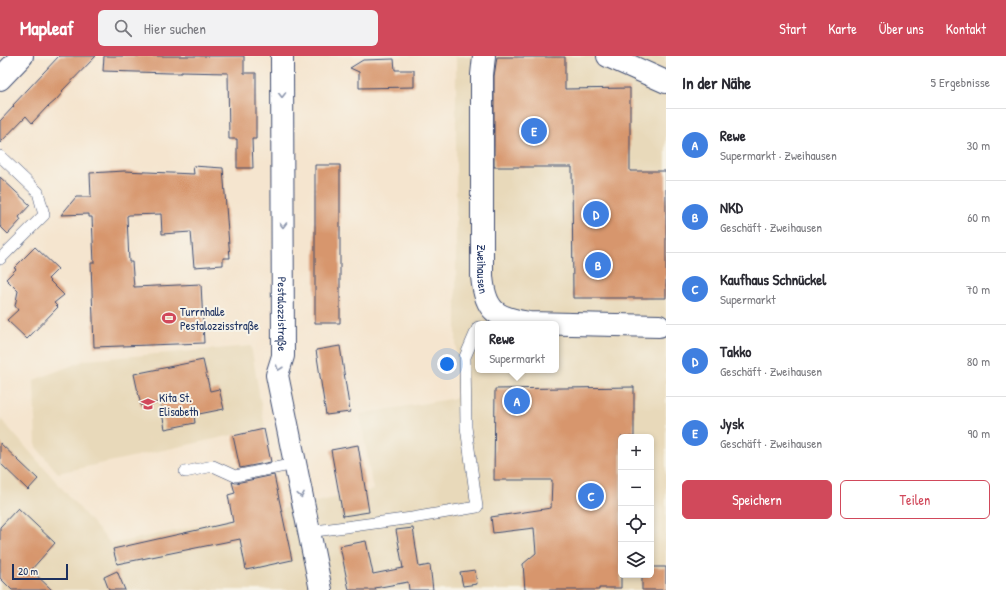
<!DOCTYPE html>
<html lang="de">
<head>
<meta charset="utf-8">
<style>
  :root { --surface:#fff; --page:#f2f2f3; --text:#2b2b33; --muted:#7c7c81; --line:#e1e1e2; --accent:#d1495b }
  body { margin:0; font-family:"Patrick Hand",sans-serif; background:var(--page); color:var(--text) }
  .controls { position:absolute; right:12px; bottom:12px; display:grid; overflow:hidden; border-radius:6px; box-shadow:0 2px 6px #0003 }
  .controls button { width:36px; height:36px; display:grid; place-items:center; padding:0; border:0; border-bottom:1px solid var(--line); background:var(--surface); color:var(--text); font:20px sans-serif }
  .scale { position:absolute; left:12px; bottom:10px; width:56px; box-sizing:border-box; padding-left:4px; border:2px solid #1b2f5e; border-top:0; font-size:11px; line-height:14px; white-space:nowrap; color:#1b2f5e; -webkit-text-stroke:3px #f7f3e8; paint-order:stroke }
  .you { position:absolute; left:447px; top:308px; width:14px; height:14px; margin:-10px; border:3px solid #fff; border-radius:50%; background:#1a73e8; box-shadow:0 0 0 6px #1a73e833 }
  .badge { display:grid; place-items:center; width:26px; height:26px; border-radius:50%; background:var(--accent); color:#fff; font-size:13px; font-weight:700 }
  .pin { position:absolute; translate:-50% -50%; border:2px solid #fff; box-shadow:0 1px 4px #0006 }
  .popup { position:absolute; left:475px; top:265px; width:84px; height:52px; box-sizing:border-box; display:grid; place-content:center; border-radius:6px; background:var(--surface); filter:drop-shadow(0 1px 3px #0005); font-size:13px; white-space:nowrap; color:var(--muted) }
  .popup b { font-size:15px; color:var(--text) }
  .popup::after { content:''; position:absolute; left:50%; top:100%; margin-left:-8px; border:8px solid transparent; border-top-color:var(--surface) }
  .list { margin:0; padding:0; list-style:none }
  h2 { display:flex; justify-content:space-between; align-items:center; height:52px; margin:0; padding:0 16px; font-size:17px }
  h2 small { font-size:13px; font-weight:400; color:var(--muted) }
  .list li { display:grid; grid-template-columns:26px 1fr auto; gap:12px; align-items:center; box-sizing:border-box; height:72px; padding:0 16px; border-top:1px solid var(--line) }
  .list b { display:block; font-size:15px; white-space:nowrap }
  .list p { margin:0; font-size:13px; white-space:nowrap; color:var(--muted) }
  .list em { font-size:13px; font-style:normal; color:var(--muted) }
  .actions { display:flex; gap:8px; padding:12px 16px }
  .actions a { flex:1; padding:9px 0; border:1px solid var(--accent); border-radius:6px; text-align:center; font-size:14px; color:var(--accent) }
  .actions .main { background:var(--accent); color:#fff }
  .icon { flex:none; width:22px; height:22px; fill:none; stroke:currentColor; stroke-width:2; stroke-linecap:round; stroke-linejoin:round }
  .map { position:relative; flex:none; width:666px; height:534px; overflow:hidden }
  header { display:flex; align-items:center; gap:24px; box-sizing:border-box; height:56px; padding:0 20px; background:var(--accent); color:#fff }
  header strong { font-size:19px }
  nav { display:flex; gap:22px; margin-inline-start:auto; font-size:14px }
  .search { width:280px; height:36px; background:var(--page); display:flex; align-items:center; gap:10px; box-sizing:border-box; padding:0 14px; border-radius:6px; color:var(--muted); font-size:15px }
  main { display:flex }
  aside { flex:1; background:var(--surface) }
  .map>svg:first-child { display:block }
  .built { fill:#e8d9ba; fill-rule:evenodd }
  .building { fill:#d7966d }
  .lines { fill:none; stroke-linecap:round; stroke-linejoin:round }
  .lane-casing { stroke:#3c4a6f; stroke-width:12 }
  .street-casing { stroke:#3c4a6f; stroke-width:24 }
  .lane { stroke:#fff; stroke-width:11 }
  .street { stroke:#fff; stroke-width:22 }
  .oneway { stroke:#8d97ae }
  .labels { text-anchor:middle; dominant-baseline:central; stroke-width:4; stroke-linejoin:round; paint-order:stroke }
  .street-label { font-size:12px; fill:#1b2f5e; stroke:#f7f3e8 }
  .poi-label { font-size:12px; fill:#1b2f5e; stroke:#f7f3e8; text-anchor:start }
</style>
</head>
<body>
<header>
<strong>Mapleaf</strong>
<div class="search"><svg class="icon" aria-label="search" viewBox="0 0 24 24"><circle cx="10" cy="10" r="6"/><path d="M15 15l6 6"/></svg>Hier suchen</div>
<nav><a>Start</a><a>Karte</a><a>Über uns</a><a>Kontakt</a></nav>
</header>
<main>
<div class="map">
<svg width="666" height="534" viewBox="0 0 666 534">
  <rect width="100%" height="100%" fill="#f7f3e8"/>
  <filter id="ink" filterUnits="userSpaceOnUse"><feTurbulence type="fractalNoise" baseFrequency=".025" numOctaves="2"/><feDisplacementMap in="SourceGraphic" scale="8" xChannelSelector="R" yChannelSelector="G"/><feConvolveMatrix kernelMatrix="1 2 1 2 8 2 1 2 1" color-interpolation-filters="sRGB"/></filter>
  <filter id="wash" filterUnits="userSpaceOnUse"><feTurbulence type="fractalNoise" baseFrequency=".012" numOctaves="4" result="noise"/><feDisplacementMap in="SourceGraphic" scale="16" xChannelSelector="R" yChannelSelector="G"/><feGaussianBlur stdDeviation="0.9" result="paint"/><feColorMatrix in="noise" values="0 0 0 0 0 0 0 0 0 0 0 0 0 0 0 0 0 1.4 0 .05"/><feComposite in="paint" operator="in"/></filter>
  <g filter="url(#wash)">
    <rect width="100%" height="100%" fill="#f5e5cf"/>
    <path class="built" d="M456 0H666V534H0V362L111 488 373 434 360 358 456 342ZM478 268H556V314H478ZM621 381H651V519H621Z
      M251 290 265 372 58 417 36 391 34 324 86 304Z"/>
    <g id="blocks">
      <path class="building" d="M59 0H96L62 35 63 36 56 44 48 51V50L32 67 26 60 0 87V65L14 50 13 49Z
        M104 0H244V17H256V83H252L253 112H237V83H229L228 17 181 16V17H170L103 15Z
        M497 1H565V33L630 32V115H666V242H573L572 111H494V20Z
        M394 3 395 14H414V31L359 32V16L350 12 363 4Z
        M315 109H340V267H315Z
        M193 110 223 112 230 202H223V209L194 211 191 176 162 178 161 158 129 159 127 160 129 206H132L134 231 201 228 204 287 94 291 91 207H94L92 161H89V158L61 159 76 141H91L90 117 124 115 194 118Z
        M0 121 30 149 19 161 21 164 8 178 0 170Z
        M35 191 58 213 48 223 64 239 54 247 58 251 27 283 7 264 18 254 15 250 18 235 6 223 16 213 14 212Z
        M340 290 350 356 326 359 316 294Z
        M203 304 210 335 219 333 224 353 194 359 195 367 165 373 160 346 141 350 134 318Z
        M634 331V381H621V532H599V534H525L523 508 536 497 534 472 493 477 491 461 551 452 552 424H494L495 333Z
        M264 373 271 406 240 412 233 380Z
        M0 387 38 423 28 434 0 407Z
        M358 389 369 456 343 460 331 394Z
        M274 419 292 504 246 514 240 483 117 508 113 493 233 466 228 439 235 437 232 426 236 427Z
        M18 452 55 487 31 514 52 534H12L0 522V471Z
        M413 472 419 511 430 509 433 534H409L408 526 375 532 376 534H349L340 490 366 485 373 518 403 512 396 474Z
        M651 511H666V534H642V519H651Z
        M475 514 477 528 463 530 460 516Z
        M117 515 125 534H109L104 521Z"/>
    </g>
  </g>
  <g filter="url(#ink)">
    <use href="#blocks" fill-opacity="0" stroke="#3c4a6f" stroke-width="1"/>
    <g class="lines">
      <defs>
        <path id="lane" d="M0 100 38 136 44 159 0 203
          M185 416 213 410 235 420 295 408
          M308 476 412 462 477 451 466 371 465 301 478 271"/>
        <g id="street">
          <path id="s1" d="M282 0 283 300 277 319 321 534"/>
          <path id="s2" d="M484 0 482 19V220C485 255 496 262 529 267L659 270"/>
          <path d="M608 0 666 26"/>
          <path d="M0 23 22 0"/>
        </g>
      </defs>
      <use href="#lane" class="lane-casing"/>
      <use href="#street" class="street-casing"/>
      <use href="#lane" class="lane"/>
      <use href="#street" class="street"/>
    </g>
    <defs><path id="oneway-chevron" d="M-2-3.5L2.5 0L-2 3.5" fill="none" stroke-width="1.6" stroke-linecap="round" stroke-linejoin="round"/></defs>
    <g class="oneway">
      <use href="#oneway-chevron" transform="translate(282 39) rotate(90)"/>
      <use href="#oneway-chevron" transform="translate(283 169) rotate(90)"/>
      <use href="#oneway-chevron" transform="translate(279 312) rotate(109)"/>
      <use href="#oneway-chevron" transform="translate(301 439) rotate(79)"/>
    </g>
  </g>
  <defs>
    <symbol id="stadium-bare" viewBox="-9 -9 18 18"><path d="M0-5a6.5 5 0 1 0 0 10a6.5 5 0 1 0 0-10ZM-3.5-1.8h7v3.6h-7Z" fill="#d1495b" stroke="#f7f3e8" stroke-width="2.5" paint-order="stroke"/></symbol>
    <symbol id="school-bare" viewBox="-9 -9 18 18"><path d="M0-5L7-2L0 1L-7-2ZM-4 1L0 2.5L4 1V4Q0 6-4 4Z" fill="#d1495b" stroke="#f7f3e8" stroke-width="2.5" paint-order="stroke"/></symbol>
  </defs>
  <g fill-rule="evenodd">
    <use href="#stadium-bare" x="159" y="252" width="20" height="20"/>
    <use href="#school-bare" x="138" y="338" width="20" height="20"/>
  </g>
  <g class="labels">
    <g class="street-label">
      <text stroke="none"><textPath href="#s2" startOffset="213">Zweihausen</textPath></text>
      <text stroke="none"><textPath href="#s1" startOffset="258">Pestalozzistraße</textPath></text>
    </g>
    <g class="poi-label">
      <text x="180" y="255">Turrnhalle<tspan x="180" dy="14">Pestalozzisstraße</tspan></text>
      <text x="159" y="341">Kita St.<tspan x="159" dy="14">Elisabeth</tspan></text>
    </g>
  </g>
</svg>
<div class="controls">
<button>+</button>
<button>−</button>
<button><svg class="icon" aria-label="locate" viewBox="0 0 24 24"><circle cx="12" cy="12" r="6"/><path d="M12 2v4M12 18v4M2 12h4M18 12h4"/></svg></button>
<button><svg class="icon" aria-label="layers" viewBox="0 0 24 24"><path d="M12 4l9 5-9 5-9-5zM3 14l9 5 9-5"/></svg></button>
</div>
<div class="scale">20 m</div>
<div class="you"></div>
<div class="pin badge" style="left:517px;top:345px;background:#3f7fe0">A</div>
<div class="popup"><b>Rewe</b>Supermarkt</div>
<div class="pin badge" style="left:598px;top:209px;background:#3f7fe0">B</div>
<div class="pin badge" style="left:591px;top:440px;background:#3f7fe0">C</div>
<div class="pin badge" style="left:596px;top:158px;background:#3f7fe0">D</div>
<div class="pin badge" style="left:534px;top:75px;background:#3f7fe0">E</div>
</div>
<aside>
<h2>In der Nähe<small>5 Ergebnisse</small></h2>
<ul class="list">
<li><span class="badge" style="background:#3f7fe0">A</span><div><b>Rewe</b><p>Supermarkt · Zweihausen</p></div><em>30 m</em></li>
<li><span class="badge" style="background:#3f7fe0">B</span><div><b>NKD</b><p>Geschäft · Zweihausen</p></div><em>60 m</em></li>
<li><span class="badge" style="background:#3f7fe0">C</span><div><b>Kaufhaus Schnückel</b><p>Supermarkt</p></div><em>70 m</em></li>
<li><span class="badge" style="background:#3f7fe0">D</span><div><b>Takko</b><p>Geschäft · Zweihausen</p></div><em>80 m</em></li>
<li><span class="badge" style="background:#3f7fe0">E</span><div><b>Jysk</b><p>Geschäft · Zweihausen</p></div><em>90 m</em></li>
</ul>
<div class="actions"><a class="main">Speichern</a><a>Teilen</a></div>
</aside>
</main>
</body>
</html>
